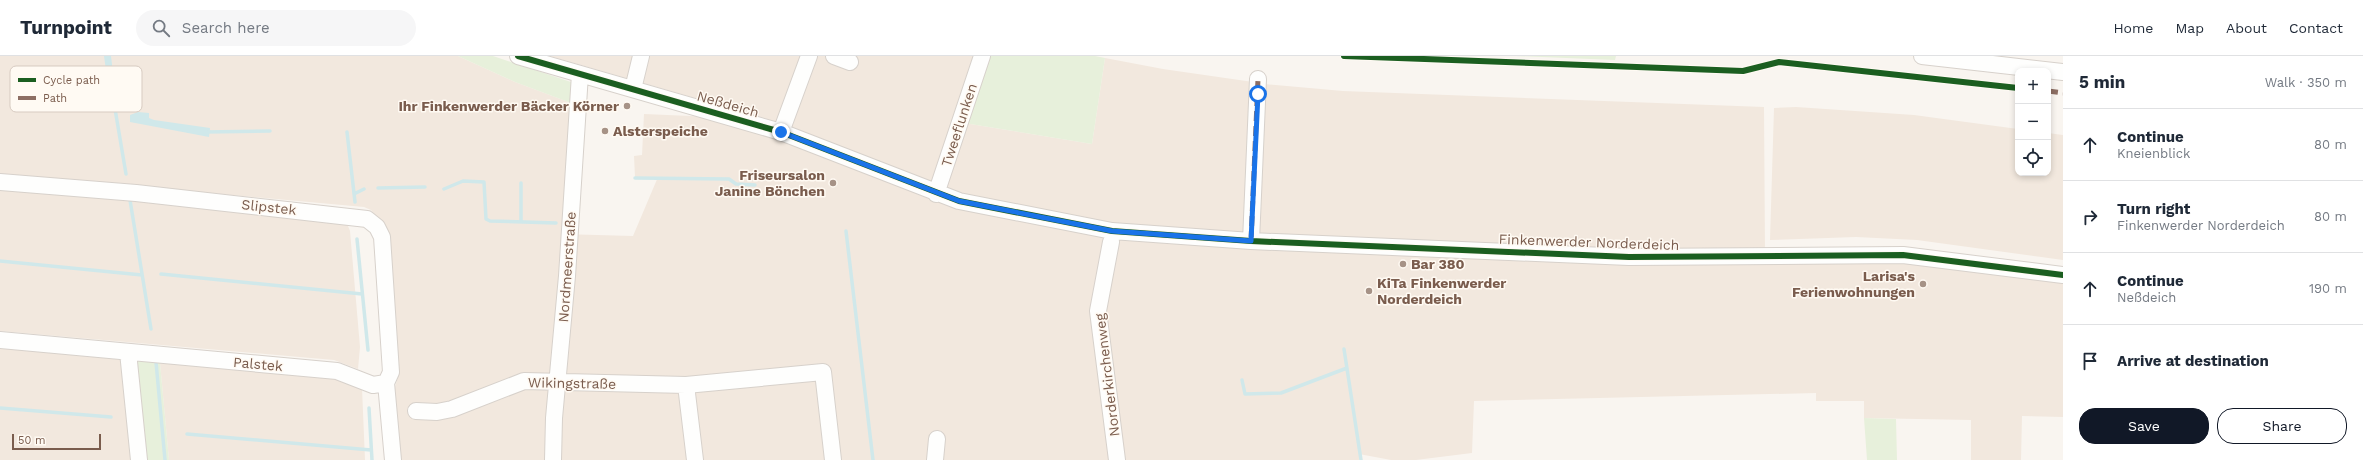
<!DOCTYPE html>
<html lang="en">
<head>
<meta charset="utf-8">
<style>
  :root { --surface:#fff; --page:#f6f6f7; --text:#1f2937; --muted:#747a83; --line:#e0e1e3; --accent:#111827 }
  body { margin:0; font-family:"Work Sans",sans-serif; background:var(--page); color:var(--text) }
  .controls { position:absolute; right:12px; top:12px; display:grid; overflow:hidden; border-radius:8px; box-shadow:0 2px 6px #0003 }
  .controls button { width:36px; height:36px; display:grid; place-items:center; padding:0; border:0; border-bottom:1px solid var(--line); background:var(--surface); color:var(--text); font:20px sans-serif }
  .scale { position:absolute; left:12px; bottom:10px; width:89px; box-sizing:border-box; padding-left:4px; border:2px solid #7a5c4d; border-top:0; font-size:11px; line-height:14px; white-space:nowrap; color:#7a5c4d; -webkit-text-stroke:3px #fffaf3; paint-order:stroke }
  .stop { position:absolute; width:12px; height:12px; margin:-9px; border:3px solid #1a73e8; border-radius:50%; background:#fff }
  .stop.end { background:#1a73e8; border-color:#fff; box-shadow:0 1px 4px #0008 }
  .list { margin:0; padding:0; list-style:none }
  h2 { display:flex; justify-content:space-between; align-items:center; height:52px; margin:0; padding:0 16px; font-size:17px }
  h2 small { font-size:13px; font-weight:400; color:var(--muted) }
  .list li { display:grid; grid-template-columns:26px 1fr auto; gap:12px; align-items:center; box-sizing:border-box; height:72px; padding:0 16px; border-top:1px solid var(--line) }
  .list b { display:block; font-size:15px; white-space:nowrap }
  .list p { margin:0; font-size:13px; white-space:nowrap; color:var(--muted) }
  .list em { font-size:13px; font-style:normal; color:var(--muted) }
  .actions { display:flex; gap:8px; padding:12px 16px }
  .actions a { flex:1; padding:9px 0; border:1px solid var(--accent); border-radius:16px; text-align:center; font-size:14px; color:var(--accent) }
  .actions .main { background:var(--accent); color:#fff }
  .icon { flex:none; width:22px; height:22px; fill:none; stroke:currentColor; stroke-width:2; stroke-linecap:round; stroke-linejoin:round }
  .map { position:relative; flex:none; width:2063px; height:404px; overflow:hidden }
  header { display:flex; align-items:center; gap:24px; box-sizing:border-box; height:56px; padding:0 20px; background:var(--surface); border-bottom:1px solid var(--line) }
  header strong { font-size:19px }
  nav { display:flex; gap:22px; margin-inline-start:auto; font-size:14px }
  .search { width:280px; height:36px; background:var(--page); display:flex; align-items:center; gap:10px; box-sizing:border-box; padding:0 14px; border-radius:22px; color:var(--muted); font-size:15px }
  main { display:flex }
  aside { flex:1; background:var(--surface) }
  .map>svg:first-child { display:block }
  .residential { fill:#f2e8de }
  .green { fill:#e7f0db }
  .water { fill:#d0e8ea }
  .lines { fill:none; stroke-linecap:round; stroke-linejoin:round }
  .stream { stroke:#d0e8ea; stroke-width:3.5 }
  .minor-casing { stroke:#d7d1cb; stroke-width:18 }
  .minor { stroke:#fefefd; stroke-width:16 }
  .quiet { stroke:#8d6e63; stroke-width:5; stroke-dasharray:10 5; stroke-linecap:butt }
  .cycleway-casing { stroke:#fffaf3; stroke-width:8 }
  .cycleway { stroke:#1b5e20; stroke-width:6 }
  .route { stroke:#1a73e8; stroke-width:5 }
  .poi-dot { fill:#a69286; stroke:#fffaf3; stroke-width:1.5 }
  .labels { text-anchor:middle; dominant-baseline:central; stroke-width:3; stroke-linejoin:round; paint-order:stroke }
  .street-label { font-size:14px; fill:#7a5c4d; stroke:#fffaf3 }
  .poi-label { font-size:14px; font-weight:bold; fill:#7a5c4d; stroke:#fffaf3; text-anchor:end }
  .key { fill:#fffaf3; stroke:#d7cbc1; stroke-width:1 }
  .key-label { font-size:11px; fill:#7a5c4d }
</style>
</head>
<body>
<header>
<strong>Turnpoint</strong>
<div class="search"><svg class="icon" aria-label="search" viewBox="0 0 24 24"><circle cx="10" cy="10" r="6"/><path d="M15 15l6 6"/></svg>Search here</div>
<nav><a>Home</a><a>Map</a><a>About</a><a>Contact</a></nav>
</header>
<main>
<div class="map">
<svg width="2063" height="404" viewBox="0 0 2063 404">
  <rect width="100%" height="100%" fill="#f9f5f0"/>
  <path class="residential" d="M0 0H458L515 26 571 47 561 178 633 180 658 121H635L634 100 642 99 644 58 714 61 777 80 934 145 1106 180 1095 241 1113 404H400L392 341 398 321 390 203 384 171 371 154 364 151 0 118Z
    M550 0H977L933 130 781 67Z
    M1105 2 1163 13 1253 26 1247 176 1154 172 1083 163 962 137 945 132 964 67 1092 88Z
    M1263 28 1343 35 1764 51 1765 197 1515 192 1260 178Z
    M1796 51 1914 59 2018 73V117H2048V77L2063 79V204L1917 184 1856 181 1770 184 1774 52Z
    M13 134 346 165 350 175 360 291 358 313 334 304 0 275V135Z
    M1116 181 1771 208H1914L2063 226V361L2022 360 2021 404H1971V364L1864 362V345H1816V337L1474 345 1472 397 1416 404H1391L1359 398V404H1120L1103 268Z
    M0 292 125 304 134 404H0Z
    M160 307 329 321 362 332 365 404H169Z"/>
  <path class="green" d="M458 0H493L574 27 571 47 515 26Z
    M987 0H1095L1105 2 1092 88 964 67Z
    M1516 0H1616L1615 4Z
    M134 304 160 307 169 404H144Z
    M1864 362 1896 363 1897 404H1867Z"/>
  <path class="water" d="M104 0H111L117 50 111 49Z
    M138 56 149 57V62L154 64 210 72 209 81 130 66V59Z"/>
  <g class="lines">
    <path class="stream" d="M114 47 126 118
      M205 76 270 75
      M347 76 355 146
      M635 122 729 123 736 128 755 129
      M521 127V166
      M378 132 425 131
      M444 133 463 125 484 126 486 163 490 165 556 167
      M354 138 364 133
      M130 144 151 273
      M846 175 873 404
      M357 183 368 294
      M0 205 142 219
      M161 218 362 238
      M1344 293 1361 404
      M156 306 165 404
      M1242 324 1245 338 1281 337 1347 312
      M0 352 111 361
      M369 352 372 404
      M187 378 371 394"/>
    <defs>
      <path id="minor" d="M518 0 781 76 959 145 1112 175 1251 185 1629 201 1903 199 2063 219
        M834 0 850 6
        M1922 0 2063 16
        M633 33 641 0
        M781 76 809 0
        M0 126 136 137 367 163 377 171 382 181 391 316 386 327
        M936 138 982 0
        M1251 185 1258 23
        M1111 186 1098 255 1117 404
        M0 284 337 315 373 329 386 327
        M128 296 139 404
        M386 327 393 404
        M686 329 695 404
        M416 355 437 356 452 353 524 325 686 329 823 316 833 404
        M553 404 554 362 567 220 580 18
        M935 404 937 383"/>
    </defs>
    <use href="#minor" class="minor-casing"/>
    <use href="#minor" class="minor"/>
    <path class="quiet" d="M2048 35 2063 37
      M1251 185 1258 23"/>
    <defs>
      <path id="cycleway" d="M518 0 781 76 959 145 1112 175 1251 185 1629 201 1903 199 2063 219
        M1344 0 1743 15 1779 6 2018 32"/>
    </defs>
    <use href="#cycleway" class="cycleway-casing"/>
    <use href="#cycleway" class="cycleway"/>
  </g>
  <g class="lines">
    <path class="route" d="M781 76 959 145 1112 175 1251 185 1258 38"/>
  </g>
  <g class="poi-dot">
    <circle cx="627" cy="50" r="4"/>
    <circle cx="605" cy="75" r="4"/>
    <circle cx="833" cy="127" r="4"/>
    <circle cx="1403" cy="208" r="4"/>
    <circle cx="1923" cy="228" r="4"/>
    <circle cx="1369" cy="235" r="4"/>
  </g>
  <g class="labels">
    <g class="street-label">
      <text transform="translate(728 48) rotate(16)">Neßdeich</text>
      <text transform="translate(959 69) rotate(-72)">Tweeflunken</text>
      <text transform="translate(269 151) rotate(6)">Slipstek</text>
      <text transform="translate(1589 186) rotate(2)">Finkenwerder Norderdeich</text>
      <text transform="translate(567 211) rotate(-86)">Nordmeerstraße</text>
      <text transform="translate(258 308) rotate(5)">Palstek</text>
      <text transform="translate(1107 319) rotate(-97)">Norderkirchenweg</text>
      <text transform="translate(572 327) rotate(1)">Wikingstraße</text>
    </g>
    <g class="poi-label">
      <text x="619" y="50">Ihr Finkenwerder Bäcker Körner</text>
      <text x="613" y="75" text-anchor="start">Alsterspeiche</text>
      <text x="825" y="119">Friseursalon<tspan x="825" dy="16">Janine Bönchen</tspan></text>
      <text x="1411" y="208" text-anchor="start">Bar 380</text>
      <text x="1915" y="220">Larisa's<tspan x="1915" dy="16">Ferienwohnungen</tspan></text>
      <text x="1377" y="227" text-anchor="start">KiTa Finkenwerder<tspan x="1377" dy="16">Norderdeich</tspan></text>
    </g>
  </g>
  <rect x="10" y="10" width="132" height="46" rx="6" class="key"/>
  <rect x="18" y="22" width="18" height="4" fill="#1b5e20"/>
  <rect x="18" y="40" width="18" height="4" fill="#8d6e63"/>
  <g class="key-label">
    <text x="43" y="28">Cycle path</text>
    <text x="43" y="46">Path</text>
  </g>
</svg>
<div class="controls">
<button>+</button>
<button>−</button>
<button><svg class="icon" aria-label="locate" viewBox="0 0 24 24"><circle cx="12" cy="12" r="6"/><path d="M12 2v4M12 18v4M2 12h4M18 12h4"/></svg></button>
</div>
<div class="scale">50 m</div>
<div class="stop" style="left:1258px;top:38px"></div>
<div class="stop end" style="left:781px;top:76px"></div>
</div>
<aside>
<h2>5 min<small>Walk · 350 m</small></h2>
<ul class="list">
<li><svg class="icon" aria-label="ahead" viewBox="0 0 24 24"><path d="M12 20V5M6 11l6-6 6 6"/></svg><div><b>Continue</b><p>Kneienblick</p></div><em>80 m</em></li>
<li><svg class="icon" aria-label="right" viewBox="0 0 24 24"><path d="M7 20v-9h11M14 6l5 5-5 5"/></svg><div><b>Turn right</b><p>Finkenwerder Norderdeich</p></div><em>80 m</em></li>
<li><svg class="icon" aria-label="ahead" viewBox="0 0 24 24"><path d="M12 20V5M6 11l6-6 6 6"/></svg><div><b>Continue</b><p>Neßdeich</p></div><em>190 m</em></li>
<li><svg class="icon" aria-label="arrive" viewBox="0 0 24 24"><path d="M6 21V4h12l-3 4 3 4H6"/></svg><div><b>Arrive at destination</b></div></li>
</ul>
<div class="actions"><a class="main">Save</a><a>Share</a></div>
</aside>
</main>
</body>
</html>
